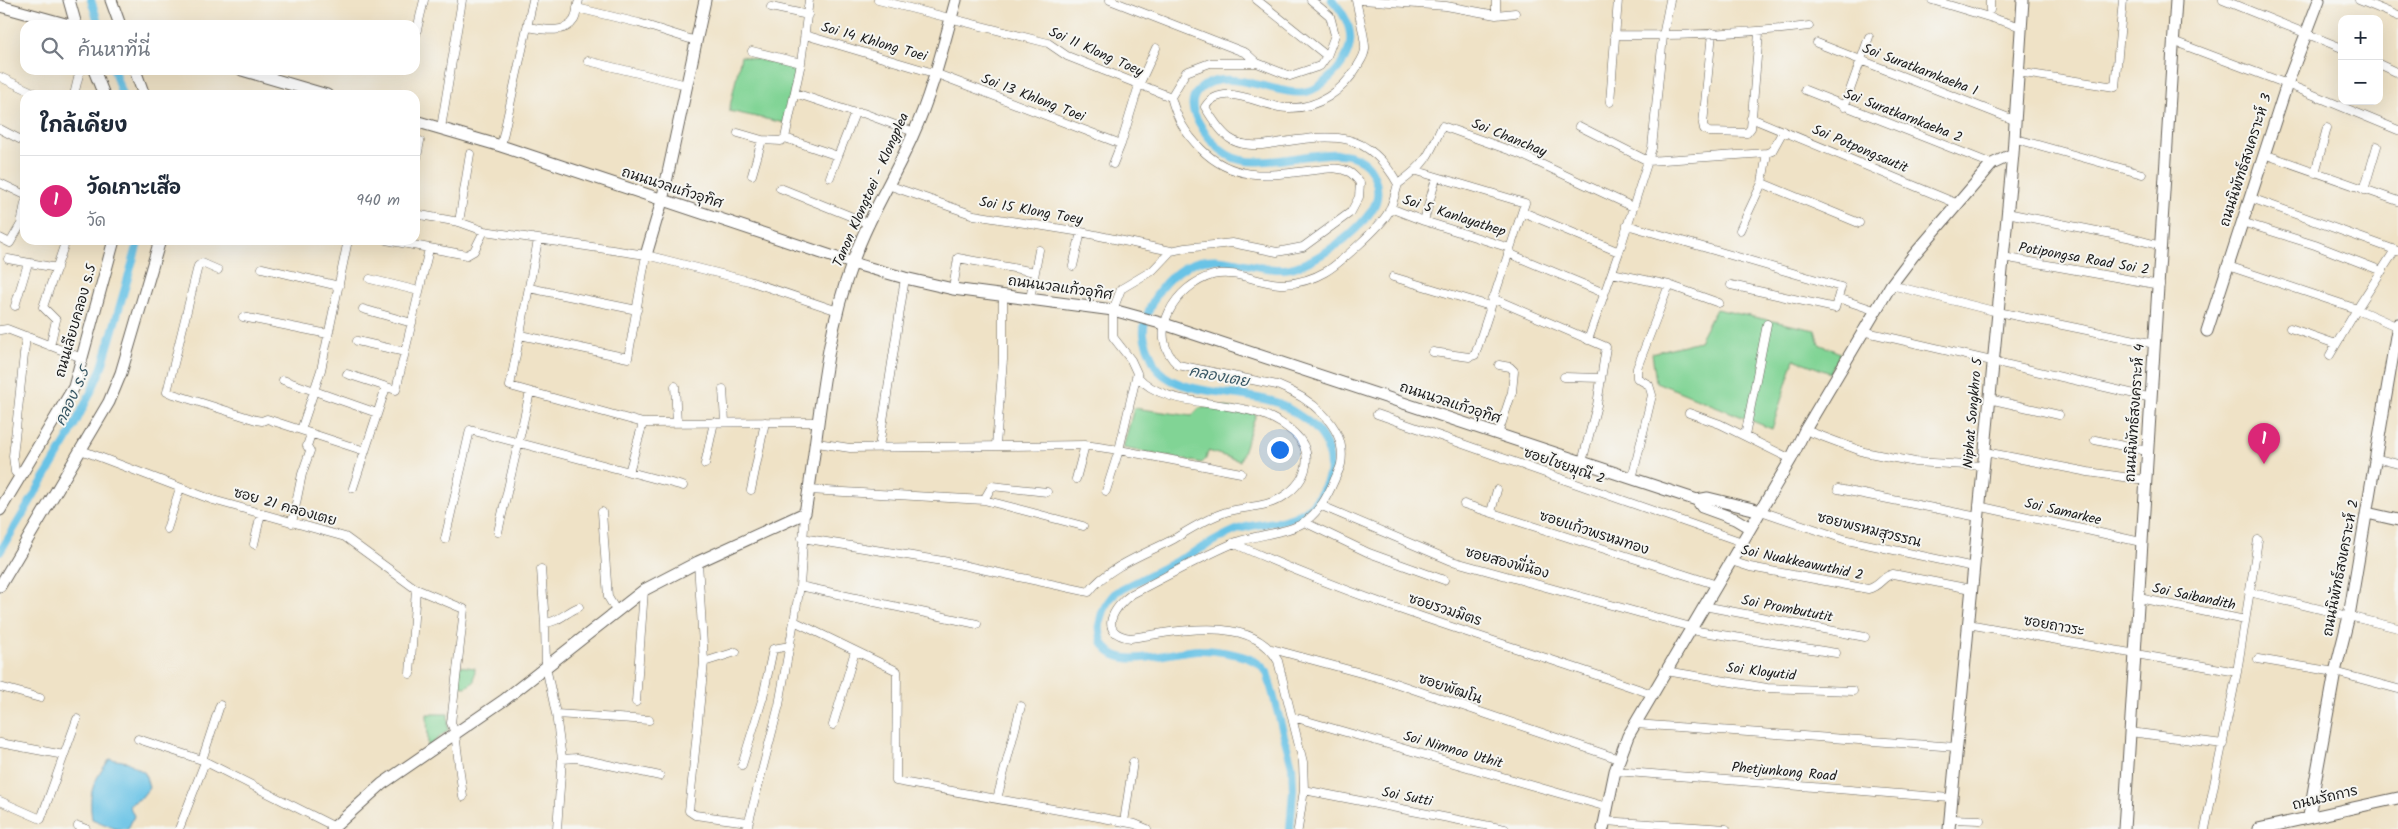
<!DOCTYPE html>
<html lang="th">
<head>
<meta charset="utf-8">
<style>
  :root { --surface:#fff; --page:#f2f2f3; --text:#1f2937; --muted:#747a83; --line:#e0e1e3; --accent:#db2777 }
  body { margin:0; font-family:Kalam,"Playpen Sans Thai",sans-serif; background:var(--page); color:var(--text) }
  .controls { position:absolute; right:15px; top:15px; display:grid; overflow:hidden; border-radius:10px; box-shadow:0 5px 20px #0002 }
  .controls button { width:45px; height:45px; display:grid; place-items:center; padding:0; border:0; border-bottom:1px solid var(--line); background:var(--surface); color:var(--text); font:25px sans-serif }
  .you { position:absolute; left:1279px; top:449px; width:18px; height:18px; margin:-12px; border:4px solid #fff; border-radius:50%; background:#1a73e8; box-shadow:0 0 0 8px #1a73e833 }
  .badge { display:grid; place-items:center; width:32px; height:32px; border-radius:50%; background:var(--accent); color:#fff; font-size:16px; font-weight:700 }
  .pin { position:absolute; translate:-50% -41px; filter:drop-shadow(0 1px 2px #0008) }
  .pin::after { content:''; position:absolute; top:26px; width:18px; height:15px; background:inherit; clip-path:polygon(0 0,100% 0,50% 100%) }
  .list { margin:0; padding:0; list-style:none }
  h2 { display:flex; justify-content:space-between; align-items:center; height:65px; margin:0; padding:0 20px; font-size:21px }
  h2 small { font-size:16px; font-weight:400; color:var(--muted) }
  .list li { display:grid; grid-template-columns:32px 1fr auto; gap:15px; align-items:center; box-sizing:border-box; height:90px; padding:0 20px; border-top:1px solid var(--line) }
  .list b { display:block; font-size:19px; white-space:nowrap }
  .list p { margin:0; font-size:16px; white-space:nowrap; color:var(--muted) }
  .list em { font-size:16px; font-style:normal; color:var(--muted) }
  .icon { flex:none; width:28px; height:28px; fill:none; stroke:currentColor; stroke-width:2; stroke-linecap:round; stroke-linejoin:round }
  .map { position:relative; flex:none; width:2398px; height:829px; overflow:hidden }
  .search { position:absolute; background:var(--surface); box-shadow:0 5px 20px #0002; left:20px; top:20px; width:400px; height:55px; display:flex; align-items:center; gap:12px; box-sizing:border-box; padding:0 18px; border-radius:15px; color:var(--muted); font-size:19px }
  .panel { position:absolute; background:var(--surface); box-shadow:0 5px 20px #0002; left:20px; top:90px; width:400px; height:155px; border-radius:15px }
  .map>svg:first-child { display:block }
  .green { fill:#81d495; stroke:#4e7858 }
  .water { fill:#69c3e6; stroke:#427081 }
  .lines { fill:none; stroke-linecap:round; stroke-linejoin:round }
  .canal { stroke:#69c3e6; stroke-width:8 }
  .street-casing { stroke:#666158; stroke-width:9 }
  .secondary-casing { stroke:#666158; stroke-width:13 }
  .street { stroke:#fff; stroke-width:8 }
  .secondary { stroke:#fff; stroke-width:11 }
  .labels { text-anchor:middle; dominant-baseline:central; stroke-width:4; stroke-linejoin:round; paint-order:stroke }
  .street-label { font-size:14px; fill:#1c1c1c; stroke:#f6f6f2 }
  .water-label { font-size:15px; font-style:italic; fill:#375663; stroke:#f6f6f2 }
</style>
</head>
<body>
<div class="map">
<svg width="2398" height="829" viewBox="0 0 2398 829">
  <rect width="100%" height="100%" fill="#f6f6f2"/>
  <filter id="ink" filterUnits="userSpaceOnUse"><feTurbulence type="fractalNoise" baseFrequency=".02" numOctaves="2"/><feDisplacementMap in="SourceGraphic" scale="10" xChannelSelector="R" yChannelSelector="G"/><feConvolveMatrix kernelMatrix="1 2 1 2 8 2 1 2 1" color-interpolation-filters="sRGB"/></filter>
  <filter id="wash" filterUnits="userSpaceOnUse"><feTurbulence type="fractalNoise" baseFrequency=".0096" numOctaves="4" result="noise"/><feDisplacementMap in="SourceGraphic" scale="20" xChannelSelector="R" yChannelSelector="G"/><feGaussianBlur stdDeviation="1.12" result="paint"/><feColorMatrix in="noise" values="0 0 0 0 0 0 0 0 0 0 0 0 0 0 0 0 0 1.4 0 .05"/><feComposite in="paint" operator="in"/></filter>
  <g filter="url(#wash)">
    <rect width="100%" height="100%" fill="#efe2c6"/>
    <path class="green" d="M741 56 797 68 784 123 729 111Z
      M1716 309 1815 330 1819 344 1840 353 1830 373 1794 359 1772 429 1656 382 1652 353 1699 341Z
      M1226 407 1256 414 1240 461 1208 451 1206 459 1202 463 1123 448 1134 408 1192 416 1199 408Z
      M459 666 475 668 474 682 466 687 456 686Z
      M427 714H448V730L428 747Z"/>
    <path class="water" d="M110 759 128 762 145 773 149 788 141 798 129 805 134 816 128 829H116L92 819C88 792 93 781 110 759Z"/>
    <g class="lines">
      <path class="canal" d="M91 0 99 25
        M114 70 122 95
        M0 552 67 440 90 394 102 367 139 240
        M1290 829 1293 790 1292 766 1267 672C1264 669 1260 664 1256 662 1243 654 1215 650 1200 650 1173 649 1105 679 1100 632 1098 615 1105 604 1116 592 1144 578 1171 564 1198 550 1212 543 1225 534 1239 529 1266 520 1298 526 1317 499 1328 483 1333 471 1328 451 1325 437 1317 429 1306 420 1297 414 1287 407 1278 403 1247 391 1182 396 1159 371 1155 367 1152 359 1150 353 1145 342 1142 334 1145 322 1152 297 1164 279 1187 266 1217 249 1252 271 1284 269 1312 267 1366 228 1376 202 1379 193 1377 184 1374 176 1355 126 1267 179 1228 155 1216 148 1204 133 1198 121 1192 111 1190 100 1198 91 1224 63 1276 97 1306 92 1315 90 1321 85 1328 79 1356 54 1358 28 1332 0"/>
    </g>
  </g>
  <g filter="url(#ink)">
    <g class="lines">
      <defs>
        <path id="street" d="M878 0 1048 43 1067 56 1171 97
          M1110 0 1246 53 1257 63
          M1257 0 1327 56
          M1362 0 1446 6 1496 15 1515 13
          M1496 0V15
          M1932 0 2022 27
          M2223 0 2342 48
          M2359 0 2398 16
          M771 7 808 15
          M577 8 639 23 696 41
          M1990 10V0
          M528 27C541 29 565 35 574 20 577 15 577 6 579 0
          M1712 33 1703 124 1704 129 1709 132 1747 133 1751 128 1759 33
          M805 35 937 74 1121 144
          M1614 35C1679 36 1744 34 1809 26
          M415 38 424 0
          M2173 41 2287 84 2398 130
          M1817 43 2014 120
          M752 51 801 63
          M588 61 687 85
          M2379 64 2398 73
          M2017 72 2115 87 2123 0
          M0 77 39 95
          M1805 90 1992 164
          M795 93 855 113
          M74 95 80 70
          M1610 102 1618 0
          M1844 107 1869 37
          M1751 118 1958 204
          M1579 126 1648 161 1767 153 1772 151 1783 131
          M441 128 462 0
          M0 129 25 142
          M738 133 762 140 781 141 785 138 838 156 855 113H863L914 132
          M785 138 801 63 809 0
          M2013 138 2142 174
          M501 146 533 0
          M1767 153 1762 183 1859 223
          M2264 154 2398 201
          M1113 164 1121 144 1139 85 1156 48
          M415 168 420 141
          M1417 171 1525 203 1475 355 1469 357 1433 352
          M2315 173 2327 128
          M752 175 762 140
          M830 177 838 156
          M0 183 25 195
          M1398 184C1425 165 1429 156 1442 126L1520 154 1633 207
          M888 185 974 215 1081 232 1171 251
          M780 188 870 224
          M2364 190 2377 146
          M2251 198 2398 251
          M1390 208 1424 221 1510 248
          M1523 212 1619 252
          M2007 213 2127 237 2161 246
          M415 214 459 222 484 231
          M1424 221 1436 178
          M459 222 470 154
          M2242 222 2315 245 2382 271
          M1627 225 1841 287 1835 308 1731 285
          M1740 230 1762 183
          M0 238 10 243 21 224 25 203
          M386 240 467 255 474 251 484 231 646 255 749 281 838 311
          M538 240 510 386 643 423 819 422
          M1508 253 1604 293
          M2003 257 2160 285
          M8 259 57 268
          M1073 266 1081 232
          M2228 266 2357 309 2398 327
          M262 268 339 286
          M218 270 202 263 198 266 167 392 256 420 262 421 267 419 365 451
          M1612 273 1669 285 1719 303
          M1393 277 1490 306
          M370 279 419 291
          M1891 285 1998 312 2155 344
          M529 288 637 310
          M953 289 958 258 1035 272
          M1492 298 1606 347 1597 405 1582 462
          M1838 298 1877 311
          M1030 299 1039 250
          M15 306 28 263
          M363 309 412 323
          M243 317 328 334
          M2290 328 2336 344
          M0 330 7 329 82 358
          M1862 331 2152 398
          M520 335 628 358 646 255
          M1588 340 1619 252 1652 148 1663 36 1670 0
          M357 341 405 352
          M50 346 56 320 43 307 66 240
          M2330 355 2357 309 2395 250
          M347 374 396 390 429 249
          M1564 377 1601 378
          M283 380 377 413
          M675 386 677 423
          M723 389 725 422
          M1989 399 2059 415
          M1689 413 1720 424 1791 459
          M1377 414 1742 542
          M301 430 321 370 348 240
          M1805 430 1864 452 1915 462 1984 466
          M1498 434 1512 392 1514 371 1510 367 1499 365
          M1745 436 1767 324
          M2095 440 2147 451
          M817 443 850 448 1085 445 1119 450 1137 373 1131 360 1113 337V310L1121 289 1153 270 1171 251 1185 248 1232 243 1277 252 1303 247 1351 212 1359 197 1360 183C1357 179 1353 174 1349 172 1338 166 1327 169 1315 170 1272 175 1235 183 1201 149 1185 133 1177 119 1171 97L1186 72 1210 63H1257L1290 76 1320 66 1327 56 1335 35 1330 16 1311 0
          M996 445 1003 360V295
          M879 447 905 278
          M81 450 213 500 345 537 416 589 464 609 451 723 455 733 463 797
          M1985 452 2088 472 2145 480
          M2375 458 2398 464
          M705 464 714 422
          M629 472 643 423
          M20 477 15 472 13 456 26 336
          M1076 479 1085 445
          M1632 479 1652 395 1649 385 1637 378V368L1669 285
          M353 488 386 387
          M1838 489 1978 517
          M751 490 765 422
          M809 490 984 500 1083 526
          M1106 491 1119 450 1241 473
          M984 500 992 486 1047 492
          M1464 504 1717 585
          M1322 506 1452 561 1691 627 1697 631 1836 653
          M1978 506 2141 542
          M1761 511 1847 540 1974 567
          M602 512 608 597 617 612
          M1491 512 1497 490
          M805 513 800 586 794 621 897 671 896 781 1098 817 1135 824 1147 829
          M1304 522 1369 553 1444 580
          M292 523 302 474 310 451 307 446 311 434
          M167 529 180 488
          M498 532 530 392
          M802 538 943 561 1089 592C1106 568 1146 553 1172 540 1189 530 1207 518 1226 512 1246 506 1267 508 1284 496 1307 481 1316 453 1294 433 1249 391 1172 416 1137 376
          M445 539 470 430 683 486
          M1233 543C1368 605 1513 645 1652 694
          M254 544 261 513
          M1731 561 1750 567 1868 589C1881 586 1882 576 1893 574L1971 589
          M698 562 704 662 689 811 695 815 748 822
          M541 569 545 623 546 667 556 714 562 759 557 829
          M800 586 977 624
          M2249 592 2398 628
          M2139 598 2245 620
          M1704 606 1865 637
          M545 623C559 622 566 612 579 607
          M1968 624 2237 672
          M1272 649 1383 679 1619 759
          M2258 659 2335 672 2398 689
          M704 662 736 652
          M1666 671 1767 688 1853 691
          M410 674 416 589
          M0 687 40 698
          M636 702 644 590
          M556 714 649 720
          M1293 717 1607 807
          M1635 724 1956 747
          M833 725 855 651
          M2130 732 2223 744
          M138 739 202 760 335 827
          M0 743 64 755
          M562 759 577 758 660 776
          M202 760 220 705
          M742 765 763 697 773 649 790 646
          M1615 771 1950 798
          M1304 790 1505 829
          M997 799 1021 706
          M0 801 41 819 77 719
          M1950 819 1980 820
          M1604 821 1726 829
          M1124 822 1133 762
          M78 826 86 829
          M179 829 205 762
          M747 829 779 705 794 621
          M1298 829 1304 790 1303 762 1278 661C1252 613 1175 632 1131 638 1097 634 1113 607 1132 594 1165 577 1199 558 1234 543 1253 535 1291 533 1306 521 1320 510 1327 497 1334 481 1336 476 1340 469 1341 464 1348 425 1308 397 1277 385L1178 365C1144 334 1176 285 1213 275 1237 269 1261 285 1285 284 1298 283 1313 279 1325 272 1338 265 1381 226 1388 213 1393 204 1395 194 1398 184 1365 125 1328 136 1269 144 1257 146 1240 146 1229 138 1220 131 1211 117 1205 107 1223 79 1263 108 1288 108 1317 109 1343 91 1357 67 1360 62 1365 55 1365 49 1366 41 1358 11 1356 0
          M2205 829 2237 672 2258 540"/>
        <path id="secondary" d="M69 0 76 25
          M111 0 120 25
          M0 6 69 25
          M94 70 104 95
          M135 70 144 95
          M242 70 327 95
          M415 121 501 146 852 263 905 278 953 289 1113 310 1164 324 1697 500 1708 498 1761 511
          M646 255 662 201 705 0
          M2207 331 2287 84 2319 0
          M1697 500 1702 507 1735 519 1750 528
          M0 510 74 387 114 240
          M2367 513 2398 520
          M0 586 109 402 121 373 160 240
          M2309 816 2335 672 2349 616 2398 324
          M332 829 382 784 504 700 644 590 698 562 805 513C820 430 822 344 852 264 867 220 893 179 912 137 932 93 943 47 956 0
          M1603 829 1615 771 1628 736 1791 459 1805 430 1891 285 1913 256 1992 164 2013 154
          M1949 829 2013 154 2023 0
          M2124 829 2176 0
          M2258 829 2398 798"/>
      </defs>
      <use href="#street" class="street-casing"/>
      <use href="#secondary" class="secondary-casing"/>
      <use href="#street" class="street"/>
      <use href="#secondary" class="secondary"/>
    </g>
  </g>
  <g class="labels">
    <g class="street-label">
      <text transform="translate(874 42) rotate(16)">Soi 14 Khlong Toei</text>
      <text transform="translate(1096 52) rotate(24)">Soi 11 Klong Toey</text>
      <text transform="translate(1920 70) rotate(21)">Soi Suratkarnkaeha 1</text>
      <text transform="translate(1033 98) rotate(21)">Soi 13 Khlong Toei</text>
      <text transform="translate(1903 116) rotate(21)">Soi Suratkarnkaeha 2</text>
      <text transform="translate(1509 138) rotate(22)">Soi Chanchay</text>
      <text transform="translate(1860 149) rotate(23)">Soi Potpongsautit</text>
      <text transform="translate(2246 160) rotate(-72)">ถนนนิพัทธ์สงเคราะห์ 3</text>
      <text transform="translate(672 188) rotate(18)">ถนนนวลแก้วอุทิศ</text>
      <text transform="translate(871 190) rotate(-66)">Tanon Klongtoei - Klongplea</text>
      <text transform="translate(1031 211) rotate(10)">Soi 15 Klong Toey</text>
      <text transform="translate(1454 216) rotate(18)">Soi 5 Kanlayathep</text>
      <text transform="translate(2084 259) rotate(10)">Potipongsa Road Soi 2</text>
      <text transform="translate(1060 288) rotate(8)">ถนนนวลแก้วอุทิศ</text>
      <text transform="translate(76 321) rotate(-74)">ถนนเลียบคลอง ร.5</text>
      <text transform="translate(1450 403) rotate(18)">ถนนนวลแก้วอุทิศ</text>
      <text transform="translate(1973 413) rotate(-85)">Niphat Songkhro 5</text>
      <text transform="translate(2135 413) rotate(-86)">ถนนนิพัทธ์สงเคราะห์ 4</text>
      <text transform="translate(1564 466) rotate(19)">ซอยไชยมุณี 2</text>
      <text transform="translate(285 507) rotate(16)">ซอย 21 คลองเตย</text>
      <text transform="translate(2063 512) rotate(13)">Soi Samarkee</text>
      <text transform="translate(1869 530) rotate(14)">ซอยพรหมสุวรรณ</text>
      <text transform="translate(1594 533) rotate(18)">ซอยแก้วพรหมทอง</text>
      <text transform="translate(1507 563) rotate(15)">ซอยสองพี่น้อง</text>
      <text transform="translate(1802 563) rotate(12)">Soi Nuakkeawuthid 2</text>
      <text transform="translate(2341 568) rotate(-79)">ถนนนิพัทธ์สงเคราะห์ 2</text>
      <text transform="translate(2194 597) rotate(12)">Soi Saibandith</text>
      <text transform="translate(1787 609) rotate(11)">Soi Prombututit</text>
      <text transform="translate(1445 610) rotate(18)">ซอยรวมมิตร</text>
      <text transform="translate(2054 626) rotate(10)">ซอยถาวระ</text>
      <text transform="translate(1761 672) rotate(7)">Soi Kloyutid</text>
      <text transform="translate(1450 689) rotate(19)">ซอยพัฒโน</text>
      <text transform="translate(1453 750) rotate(16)">Soi Nimnoo Uthit</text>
      <text transform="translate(1784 772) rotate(5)">Phetjunkong Road</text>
      <text transform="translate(1407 797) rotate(11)">Soi Sutti</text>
      <text transform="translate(2325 798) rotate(-13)">ถนนรัถการ</text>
    </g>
    <g class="water-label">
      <text transform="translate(1219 377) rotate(11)">คลองเตย</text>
      <text transform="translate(73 397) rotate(-65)">คลอง ร.5</text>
    </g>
  </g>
</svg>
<div class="controls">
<button>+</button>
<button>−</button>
</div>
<div class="you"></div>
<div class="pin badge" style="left:2264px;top:464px">1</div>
<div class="search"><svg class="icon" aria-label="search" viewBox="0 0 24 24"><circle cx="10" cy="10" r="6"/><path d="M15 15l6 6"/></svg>ค้นหาที่นี่</div>
<section class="panel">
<h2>ใกล้เคียง<small></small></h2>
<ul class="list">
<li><span class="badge">1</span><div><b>วัดเกาะเสือ</b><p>วัด</p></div><em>940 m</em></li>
</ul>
</section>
</div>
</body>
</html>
